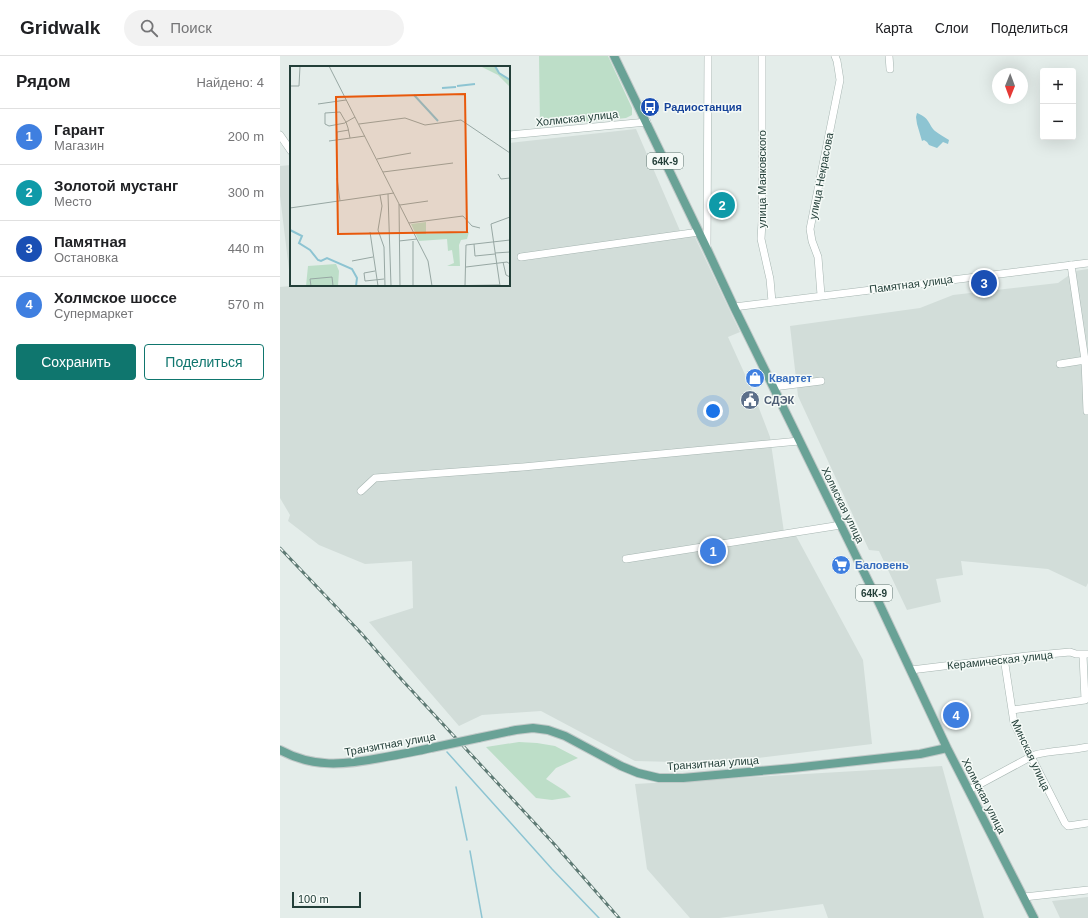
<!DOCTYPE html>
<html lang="ru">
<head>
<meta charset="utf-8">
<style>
  :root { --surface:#fff; --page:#f2f2f2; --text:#202124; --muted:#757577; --line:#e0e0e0; --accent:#0f766e }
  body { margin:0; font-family:Arial,sans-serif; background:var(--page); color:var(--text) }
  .controls { position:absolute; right:12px; top:12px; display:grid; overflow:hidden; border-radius:4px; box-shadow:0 4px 16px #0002 }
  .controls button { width:36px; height:36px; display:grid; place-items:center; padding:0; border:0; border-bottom:1px solid var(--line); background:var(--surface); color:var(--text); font:20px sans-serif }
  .compass { position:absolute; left:712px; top:12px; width:36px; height:36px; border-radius:50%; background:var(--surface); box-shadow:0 4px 16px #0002; rotate:181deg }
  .scale { position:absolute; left:12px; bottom:10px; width:69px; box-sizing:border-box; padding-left:4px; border:2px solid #233f39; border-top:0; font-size:11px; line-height:14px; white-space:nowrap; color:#233f39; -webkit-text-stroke:3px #f5faf7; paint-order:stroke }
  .you { position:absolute; left:433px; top:355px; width:14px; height:14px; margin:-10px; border:3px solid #fff; border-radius:50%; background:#1a73e8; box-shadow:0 0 0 6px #1a73e833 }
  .badge { display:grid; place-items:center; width:26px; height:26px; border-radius:50%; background:var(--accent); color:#fff; font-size:13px; font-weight:700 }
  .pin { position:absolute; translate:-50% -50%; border:2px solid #fff; box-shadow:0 1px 4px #0006 }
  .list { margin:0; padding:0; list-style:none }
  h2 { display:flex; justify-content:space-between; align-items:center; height:52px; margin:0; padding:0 16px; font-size:17px }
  h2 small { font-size:13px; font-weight:400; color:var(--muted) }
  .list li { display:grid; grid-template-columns:26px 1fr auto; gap:12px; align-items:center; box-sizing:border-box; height:56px; padding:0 16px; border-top:1px solid var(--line) }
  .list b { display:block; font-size:15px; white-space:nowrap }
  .list p { margin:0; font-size:13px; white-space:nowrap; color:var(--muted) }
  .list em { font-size:13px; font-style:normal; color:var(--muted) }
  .actions { display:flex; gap:8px; padding:12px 16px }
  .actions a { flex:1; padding:9px 0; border:1px solid var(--accent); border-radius:4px; text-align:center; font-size:14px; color:var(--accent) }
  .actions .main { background:var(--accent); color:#fff }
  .icon { flex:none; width:22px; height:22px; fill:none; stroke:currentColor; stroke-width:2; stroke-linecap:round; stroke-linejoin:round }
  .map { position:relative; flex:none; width:808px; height:862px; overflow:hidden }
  header { display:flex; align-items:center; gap:24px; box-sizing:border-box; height:56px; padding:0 20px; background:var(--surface); border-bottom:1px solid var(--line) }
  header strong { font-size:19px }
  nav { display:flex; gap:22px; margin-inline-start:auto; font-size:14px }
  .search { width:280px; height:36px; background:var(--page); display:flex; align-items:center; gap:10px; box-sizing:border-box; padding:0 14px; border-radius:22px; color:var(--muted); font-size:15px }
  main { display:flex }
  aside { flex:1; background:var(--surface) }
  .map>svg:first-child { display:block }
  .built { fill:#d2ddd9 }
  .green { fill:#bddec8 }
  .water { fill:#8dc4d2 }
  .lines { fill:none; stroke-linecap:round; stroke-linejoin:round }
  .stream { stroke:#8dc4d2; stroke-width:1.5 }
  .minor-casing { stroke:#a6b5b1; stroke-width:8 }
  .major-casing { stroke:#c1c9c8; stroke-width:10 }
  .minor { stroke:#fff; stroke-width:7 }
  .major { stroke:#69a296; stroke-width:8 }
  .rail-casing { stroke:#5e7a74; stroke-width:3 }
  .rail { stroke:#f5faf7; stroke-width:1.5; stroke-dasharray:4.5; stroke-linecap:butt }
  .major-bridge-casing { stroke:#c1c9c8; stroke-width:10; stroke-linecap:butt }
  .major-bridge { stroke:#69a296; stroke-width:8 }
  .labels { text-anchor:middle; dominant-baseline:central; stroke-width:3; stroke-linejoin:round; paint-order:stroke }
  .shield { fill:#f5faf7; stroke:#627772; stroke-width:1 }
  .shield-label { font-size:10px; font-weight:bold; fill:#233f39 }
  .transit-label { font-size:11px; font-weight:bold; fill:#164399; stroke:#f5faf7; text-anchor:start }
  .street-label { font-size:11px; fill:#233f39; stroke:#f5faf7 }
  .shop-label { font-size:11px; font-weight:bold; fill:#366cbe; stroke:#f5faf7; text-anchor:start }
  .service-label { font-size:11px; font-weight:bold; fill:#4e5e75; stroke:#f5faf7; text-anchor:start }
  .inset-river { fill:none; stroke:#8dc4d2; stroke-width:2 }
  .inset-road { fill:none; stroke:#97a7a3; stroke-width:1 }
  .view { fill:#e8590c; fill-opacity:0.15; stroke:#e8590c; stroke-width:2 }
  .inset-edge { fill:none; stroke:#233f39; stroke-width:2 }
</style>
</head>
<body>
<header>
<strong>Gridwalk</strong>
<div class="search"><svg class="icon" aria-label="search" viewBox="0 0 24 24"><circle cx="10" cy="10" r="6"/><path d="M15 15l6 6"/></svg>Поиск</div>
<nav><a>Карта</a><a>Слои</a><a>Поделиться</a></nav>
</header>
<main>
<aside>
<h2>Рядом<small>Найдено: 4</small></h2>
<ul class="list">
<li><span class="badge" style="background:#3f7fe0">1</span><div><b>Гарант</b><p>Магазин</p></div><em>200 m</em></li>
<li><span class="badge" style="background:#0f9aa8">2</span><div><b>Золотой мустанг</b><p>Место</p></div><em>300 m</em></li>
<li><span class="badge" style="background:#1a4fb4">3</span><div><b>Памятная</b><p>Остановка</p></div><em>440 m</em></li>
<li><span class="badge" style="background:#3f7fe0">4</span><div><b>Холмское шоссе</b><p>Супермаркет</p></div><em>570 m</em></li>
</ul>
<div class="actions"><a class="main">Сохранить</a><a>Поделиться</a></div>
</aside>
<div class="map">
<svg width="808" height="862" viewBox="0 0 808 862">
  <rect width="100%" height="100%" fill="#e4edea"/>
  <path class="built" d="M356 73 401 177H413L460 276 448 281 472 334 490 381 504 476H514L583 604 592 688 436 707 355 705 261 655 202 659 179 670 89 566 133 552 132 505 85 508 39 489 8 465 10 459 0 442V231L11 230 0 140V110L11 109V229H229V87Z
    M808 213V527L806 531 768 513 681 505 683 519 656 523 661 546 627 554 599 495 589 494 518 340 510 270 640 252 673 239 778 227 795 215Z
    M662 710 704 862H548L543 848 439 862H410L367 813 355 728Z
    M808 841V862H780L772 845Z"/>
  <path class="green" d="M259 0H328L352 52V59L346 62 260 71Z
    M239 686 257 687 275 690 298 702 276 712 266 723 285 735 291 741 272 744 256 742 206 691Z"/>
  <path class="water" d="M637 57C650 62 648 68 655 75 659 78 664 81 669 84L668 88 663 86 657 92 649 89 647 86 644 84 642 85 637 68 636 61Z"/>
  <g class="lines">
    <path class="stream" d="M167 696 272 813 319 862
      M176 731 187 784
      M190 795 202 862"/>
    <defs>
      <path id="minor" d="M482 0V166L481 183 490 223 492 246
        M609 0 610 13
        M0 79 11 95
        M229 79 367 66
        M427 193 428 0
        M241 201 419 176
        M791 209 805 304 807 355
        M541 239 538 201 532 185 530 173 560 24 557 5 555 0
        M454 251 808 207
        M780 308 805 304
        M493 331 541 325
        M81 435 95 422 243 411 519 385
        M346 503 561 469
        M724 602 734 667 785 767 788 770 808 767
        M631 614 747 600 790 596 796 598H808
        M732 654 805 644 803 599
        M689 734 754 699C772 694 790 695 808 691
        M744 841 808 834"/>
      <path id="major" d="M334 0 427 193 454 251 599 547 667 692 754 862
        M198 682 236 674 253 672 268 674 285 680 341 710 358 717 379 722H403L513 712 640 698 667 692
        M0 694C33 712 64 709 100 702 117 699 134 696 151 692"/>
    </defs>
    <use href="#minor" class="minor-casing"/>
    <use href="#major" class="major-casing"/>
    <use href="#minor" class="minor"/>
    <use href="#major" class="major"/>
    <defs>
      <path id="rail" d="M0 492 81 577 122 624 275 789 339 862"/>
    </defs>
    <use href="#rail" class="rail-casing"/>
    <use href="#rail" class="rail"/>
    <defs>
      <path id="major-bridge" d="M151 692 198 682"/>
    </defs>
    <use href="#major-bridge" class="major-bridge-casing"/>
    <use href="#major-bridge" class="major-bridge"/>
  </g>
  <defs>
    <symbol id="bus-disc" viewBox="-11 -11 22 22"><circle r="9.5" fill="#1a4fb4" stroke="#f5faf7"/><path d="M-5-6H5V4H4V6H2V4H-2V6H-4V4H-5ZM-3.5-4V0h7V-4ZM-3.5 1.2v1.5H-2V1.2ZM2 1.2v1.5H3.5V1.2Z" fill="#fff"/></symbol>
    <symbol id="shop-disc" viewBox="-11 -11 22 22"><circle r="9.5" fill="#3f7fe0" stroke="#f5faf7"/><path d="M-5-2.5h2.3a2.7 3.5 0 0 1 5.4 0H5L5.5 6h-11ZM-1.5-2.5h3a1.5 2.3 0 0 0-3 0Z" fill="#fff"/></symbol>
    <symbol id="civic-disc" viewBox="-11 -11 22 22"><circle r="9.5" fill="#5c6f8a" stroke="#f5faf7"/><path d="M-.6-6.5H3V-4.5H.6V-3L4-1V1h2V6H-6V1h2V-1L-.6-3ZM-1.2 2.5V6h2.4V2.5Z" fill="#fff"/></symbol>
    <symbol id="supermarket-disc" viewBox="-11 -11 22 22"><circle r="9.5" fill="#3f7fe0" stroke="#f5faf7"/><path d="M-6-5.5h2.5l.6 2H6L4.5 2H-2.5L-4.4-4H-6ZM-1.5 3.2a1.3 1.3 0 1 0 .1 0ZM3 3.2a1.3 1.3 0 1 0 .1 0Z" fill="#fff"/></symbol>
  </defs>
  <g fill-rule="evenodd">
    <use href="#bus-disc" x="359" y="40" width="22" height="22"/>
    <use href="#shop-disc" x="464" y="311" width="22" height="22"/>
    <use href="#civic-disc" x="459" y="333" width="22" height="22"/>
    <use href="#supermarket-disc" x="550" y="498" width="22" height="22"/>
  </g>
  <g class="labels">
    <g class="shield">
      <rect x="367" y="97" width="36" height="16" rx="3"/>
      <rect x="576" y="529" width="36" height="16" rx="3"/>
    </g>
    <g class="shield-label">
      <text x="385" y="105">64К-9</text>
      <text x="594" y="537">64К-9</text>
    </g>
    <g class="transit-label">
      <text x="384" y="51">Радиостанция</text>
    </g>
    <g class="street-label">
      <text transform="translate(297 62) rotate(-6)">Холмская улица</text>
      <text transform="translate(541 120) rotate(-79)">улица Некрасова</text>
      <text transform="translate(482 123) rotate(-90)">улица Маяковского</text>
      <text transform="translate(631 228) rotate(-7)">Памятная улица</text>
      <text transform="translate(563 449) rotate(64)">Холмская улица</text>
      <text transform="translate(720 604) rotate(-6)">Керамическая улица</text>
      <text transform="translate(110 688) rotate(-10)">Транзитная улица</text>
      <text transform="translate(751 699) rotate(65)">Минская улица</text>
      <text transform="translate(433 707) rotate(-4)">Транзитная улица</text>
      <text transform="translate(704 740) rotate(63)">Холмская улица</text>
    </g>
    <g class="shop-label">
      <text x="489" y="322">Квартет</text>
      <text x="575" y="509">Баловень</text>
    </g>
    <g class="service-label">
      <text x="484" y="344">СДЭК</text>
    </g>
  </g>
  <g transform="translate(10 10)">
    <rect width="220" height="220" fill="#e4edea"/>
    <path d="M190 0H204L210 8 220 14V21L208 9ZM136 156V168L179 166 177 173 171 174 169 179 170 200H157L164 197 162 184 158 185 157 173 129 175 121 158ZM46 198 49 205 48 220H16L18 200Z" fill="#bddec8"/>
    <path class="inset-river" d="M205 0 209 7 220 14M167 20 185 18M152 22 166 21M124 29 148 55M0 164 12 170 9 177 20 184 28 194 31 195 37 192 62 203 67 212 66 220"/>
    <path class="inset-road" d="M39 0 138 195 142 220M0 20H9L10 0M28 38 56 34M69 58 115 52 135 59 171 54 220 87M60 72 58 62 56 56 54 53 50 46 35 47V58L39 60 55 57 56 56 58 55 65 51M47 73V66L59 64M39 75 75 70M87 93 121 87M93 106 163 97M208 108 211 113 220 112M47 112 50 135M98 128 101 220M90 129 92 140 88 164 94 181 95 220M109 138 110 220M110 139 138 135M0 142 104 127M119 157 173 150 182 160 190 162M80 166 88 220M109 175 127 173M123 175V220M184 178 185 190 205 188M205 187 220 186M62 195 83 191M213 196 216 209 220 211M176 201 217 196 220 198M85 205 74 207 75 215 94 213M21 220 20 213 42 211 43 220M148 220 209 219M175 220 176 179 220 174M210 220 201 158 220 151"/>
    <path class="view" d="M175 28 177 166 48 168 46 31Z"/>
    <rect width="220" height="220" class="inset-edge"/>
  </g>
</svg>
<div class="controls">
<button>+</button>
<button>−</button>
</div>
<svg class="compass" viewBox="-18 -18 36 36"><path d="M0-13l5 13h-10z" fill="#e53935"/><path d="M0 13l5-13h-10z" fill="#757577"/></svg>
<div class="scale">100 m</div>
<div class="you"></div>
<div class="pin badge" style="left:433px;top:495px;background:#3f7fe0">1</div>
<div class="pin badge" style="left:442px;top:149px;background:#0f9aa8">2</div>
<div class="pin badge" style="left:704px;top:227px;background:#1a4fb4">3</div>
<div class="pin badge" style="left:676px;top:659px;background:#3f7fe0">4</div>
</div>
</main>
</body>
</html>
